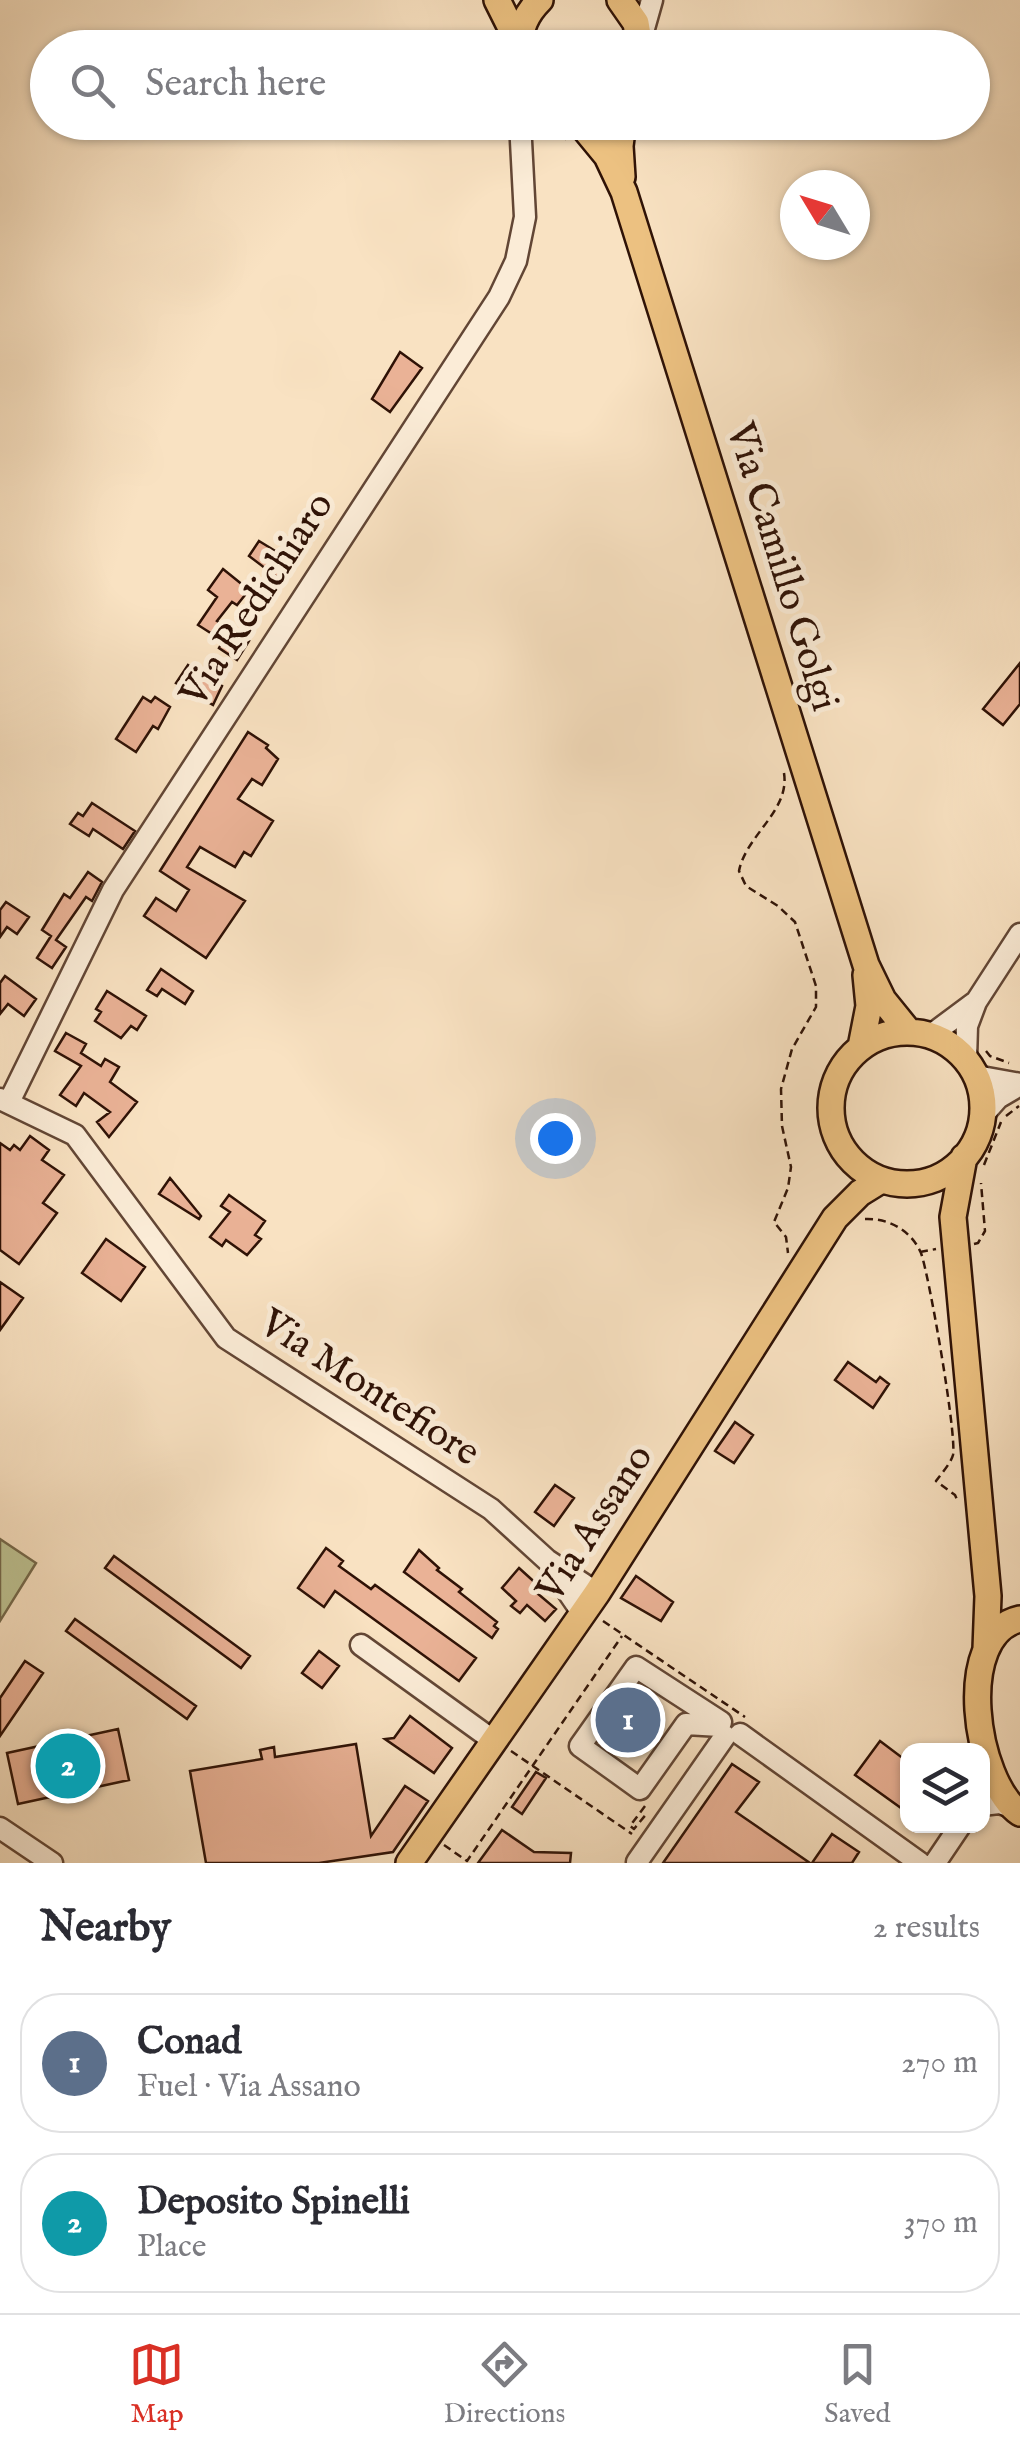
<!DOCTYPE html>
<html lang="en">
<head>
<meta charset="utf-8">
<style>
  :root { --surface:#fff; --page:#f2f2f3; --text:#2b2b33; --muted:#7c7c81; --line:#e1e1e2; --accent:#d93025 }
  body { margin:0; font-family:"IM FELL English",serif; background:var(--page); color:var(--text) }
  .controls { position:absolute; right:30px; bottom:30px; display:grid; overflow:hidden; border-radius:20px; box-shadow:0 2px 8px #0004 }
  .controls button { width:90px; height:90px; display:grid; place-items:center; padding:0; border:0; border-bottom:2px solid var(--line); background:var(--surface); color:var(--text); font:50px sans-serif }
  .compass { position:absolute; left:780px; top:170px; width:90px; height:90px; border-radius:50%; background:var(--surface); box-shadow:0 2px 8px #0004; rotate:308deg }
  .you { position:absolute; left:555px; top:1138px; width:35px; height:35px; margin:-25px; border:8px solid #fff; border-radius:50%; background:#1a73e8; box-shadow:0 0 0 15px #1a73e833 }
  .badge { display:grid; place-items:center; width:65px; height:65px; border-radius:50%; background:var(--accent); color:#fff; font-size:32px; font-weight:700 }
  .pin { position:absolute; translate:-50% -50%; border:5px solid #fff; box-shadow:0 2px 10px #0006 }
  .list { margin:0; padding:0; list-style:none }
  h2 { display:flex; justify-content:space-between; align-items:center; height:130px; margin:0; padding:0 40px; font-size:42px }
  h2 small { font-size:32px; font-weight:400; color:var(--muted) }
  .list li { display:grid; grid-template-columns:65px 1fr auto; gap:30px; align-items:center; box-sizing:border-box; height:140px; margin:0 20px 20px; padding:0 20px; border:2px solid var(--line); border-radius:40px }
  .list b { display:block; font-size:38px; white-space:nowrap }
  .list p { margin:0; font-size:32px; white-space:nowrap; color:var(--muted) }
  .list em { font-size:32px; font-style:normal; color:var(--muted) }
  .icon { flex:none; width:55px; height:55px; fill:none; stroke:currentColor; stroke-width:2; stroke-linecap:round; stroke-linejoin:round }
  .map { position:relative; flex:none; width:1020px; height:1863px; overflow:hidden }
  .search { position:absolute; background:var(--surface); box-shadow:0 2px 8px #0004; left:30px; right:30px; top:30px; height:110px; display:flex; align-items:center; gap:25px; box-sizing:border-box; padding:0 35px; border-radius:55px; color:var(--muted); font-size:38px }
  .sheet { height:450px; background:var(--surface) }
  nav { display:flex; justify-content:space-around; align-items:center; box-sizing:border-box; height:140px; border-top:2px solid var(--line); background:var(--surface); font-size:28px; color:var(--muted) }
  nav a { display:grid; justify-items:center; gap:5px }
  nav .on { color:var(--accent) }
  .map>svg:first-child { display:block }
  .green { fill:#bec393; stroke:#766a4c; stroke-width:2.5 }
  .building { fill:#eab296; stroke:#2f1206; stroke-width:2.5 }
  .lines { fill:none; stroke-linecap:round; stroke-linejoin:round }
  .minor-casing { stroke:#624635; stroke-width:25 }
  .major-casing { stroke:#2f1206; stroke-width:30 }
  .path { stroke:#2f1206; stroke-width:2.5; stroke-dasharray:8 5; stroke-linecap:butt }
  .minor { stroke:#fbecd7; stroke-width:20 }
  .major { stroke:#ecc181; stroke-width:25 }
  .labels { text-anchor:middle; dominant-baseline:central; stroke-width:10; stroke-linejoin:round; paint-order:stroke }
  .street-label { font-size:40px; fill:#2f1206; stroke:#fbecd7 }
</style>
</head>
<body>
<div class="map">
<svg width="1020" height="1863" viewBox="0 0 1020 1863">
  <rect width="100%" height="100%" fill="#f9e2c2"/>
  <filter id="stains"><feTurbulence type="fractalNoise" baseFrequency=".002" numOctaves="4"/><feColorMatrix values="0 0 0 0 .2 0 0 0 0 .09 0 0 0 0 .02 0 0 0 .5 -.17"/></filter>
  <radialGradient id="worn" r=".72"><stop offset=".6" stop-color="#630" stop-opacity="0"/><stop offset="1" stop-color="#630" stop-opacity=".3"/></radialGradient>
  <path class="green" d="M0 1539 36 1563 0 1621Z"/>
  <path class="building" d="M400 352 422 368 390 412 372 399Z
    M259 541 295 563 282 581 249 556Z
    M223 569 249 590 237 605 232 602 217 621 249 641 237 660 219 648 223 641 198 625 217 597 208 590Z
    M1020 663V704L1003 725 983 709Z
    M188 665 222 686 213 705 176 683Z
    M143 697 151 702 155 697 170 707 158 729 153 726 136 752 116 739Z
    M248 732 268 745 266 748 278 759 262 785 252 779 238 799 273 821 251 856 244 852 235 867 200 847 187 867 245 901 206 958 144 916 156 898 176 911 189 890 160 871Z
    M92 803 135 831 123 849 93 829 89 836 70 824 78 813 83 816Z
    M88 872 102 882 92 901 86 897 56 940 66 947 52 968 37 958 51 936 42 930 64 894 70 898Z
    M6 902 29 917 17 934 7 927 0 937V910Z
    M161 969 193 991 185 1004 162 989 157 996 147 990Z
    M5 976 36 999 24 1016 8 1004 0 1014V983Z
    M107 991 146 1016 137 1030 131 1026 121 1038 95 1021 101 1012 96 1009Z
    M66 1033 86 1044 81 1053 101 1066 105 1059 119 1067 110 1082 137 1102 109 1137 97 1122 110 1112 84 1093 76 1106 60 1095 81 1066 55 1051Z
    M30 1136 49 1150 42 1160 64 1175 43 1203 57 1213 19 1264 0 1250V1143L10 1150 14 1145 20 1150Z
    M170 1178 201 1216 199 1219 159 1194Z
    M229 1195 265 1221 255 1235 261 1239 247 1255 226 1240 222 1246 210 1237 230 1212 221 1206Z
    M106 1239 145 1267 121 1301 82 1273Z
    M0 1282 23 1298 0 1330Z
    M848 1362 876 1382 880 1377 889 1384 873 1408 835 1380Z
    M735 1422 753 1435 734 1463 715 1451Z
    M555 1485 574 1498 554 1526 535 1512Z
    M326 1548 343 1561 339 1566 371 1589 375 1585 476 1658 459 1681 335 1591 324 1607 298 1588Z
    M419 1550 439 1568 437 1570 462 1589 459 1592 497 1622 494 1626 498 1629 492 1638 404 1572Z
    M114 1556 250 1656 241 1668 105 1568Z
    M519 1568 541 1588 537 1593 556 1609 545 1621 527 1605 520 1613 511 1606 516 1601 502 1588Z
    M636 1576 673 1602 661 1621 621 1598Z
    M75 1619 196 1706 187 1719 66 1631Z
    M319 1651 339 1666 322 1688 302 1673Z
    M25 1661 43 1673 0 1736V1698Z
    M410 1716 452 1748 434 1773 385 1739 394 1738Z
    M118 1729 129 1780 18 1804 7 1753Z
    M880 1741 908 1762V1799L901 1808 855 1775Z
    M356 1744 371 1836 405 1786 428 1801 393 1852 319 1863H206L190 1771 262 1759 260 1750 274 1747 275 1757Z
    M732 1764 759 1782 736 1812 810 1863H663Z
    M536 1772 546 1778 522 1814 512 1807Z
    M502 1830 534 1852 571 1853 570 1863H478Z
    M832 1834 859 1852 852 1863H812Z"/>
  <g class="lines">
    <defs>
      <path id="minor" d="M641 39 652 0
        M931 1035 974 1003
        M966 1059 967 1026 976 1002 1020 934
        M976 1076 1020 1084
        M0 1099 75 1135 226 1338 491 1509 547 1560 597 1593
        M9 1102 113 890 499 297 516 261 525 217 520 122
        M982 1116 998 1098 1020 1085
        M553 1570 583 1614
        M361 1645 494 1741
        M720 1726 686 1724 640 1789 580 1746 636 1667 721 1722
        M740 1734 920 1863
        M982 1805 999 1803 1012 1807
        M0 1828 52 1863
        M637 1862 725 1736
        M935 1863 960 1826"/>
      <path id="major" d="M497 0 519 44
        M620 0 636 23 640 48
        M519 48C520 28 526 14 540 0
        M579 122 607 156 624 192 866 965 883 1000 909 1032
        M622 177 620 146 623 122
        M831 1108a76 76 0 1 1 152 0a76 76 0 1 1-152 0Z
        M861 1047 869 1006 866 975
        M964 1157 953 1217 988 1596 986 1649
        M1020 1619C953 1634 975 1782 1020 1813
        M409 1863 597 1593 835 1218 860 1193 881 1180"/>
    </defs>
    <use href="#minor" class="minor-casing"/>
    <use href="#major" class="major-casing"/>
    <path class="path" d="M540 134 566 139
      M784 773C790 811 746 835 739 871L746 886 778 906 795 922 816 986V1007L792 1049 781 1089 782 1126 791 1167 788 1188 774 1222 786 1237 788 1253
      M986 1051 990 1056 1009 1063
      M1006 1116 1019 1106
      M984 1165 1001 1122
      M865 1219C888 1218 911 1230 921 1253 929 1275 957 1435 953 1455 951 1463 941 1474 936 1481L955 1495 958 1502
      M974 1244 978 1243 985 1231 981 1183
      M920 1252 936 1249
      M603 1621 745 1717
      M511 1751 632 1834
      M645 1806 630 1826 634 1829 648 1812
      M444 1845 467 1861 622 1636"/>
    <use href="#minor" class="minor"/>
    <use href="#major" class="major"/>
  </g>
  <g class="labels">
    <g class="street-label">
      <text transform="translate(781 567) rotate(73)">Via Camillo Golgi</text>
      <text transform="translate(258 600) rotate(-57)">Via Redichiaro</text>
      <text transform="translate(369 1389) rotate(33)">Via Montefiore</text>
      <text transform="translate(596 1524) rotate(-57)">Via Assano</text>
    </g>
  </g>
  <rect width="100%" height="100%" filter="url(#stains)"/>
  <rect width="100%" height="100%" fill="url(#worn)"/>
</svg>
<div class="controls">
<button><svg class="icon" aria-label="layers" viewBox="0 0 24 24"><path d="M12 4l9 5-9 5-9-5zM3 14l9 5 9-5"/></svg></button>
</div>
<svg class="compass" viewBox="-18 -18 36 36"><path d="M0-13l5 13h-10z" fill="#e53935"/><path d="M0 13l5-13h-10z" fill="#7c7c81"/></svg>
<div class="you"></div>
<div class="pin badge" style="left:628px;top:1720px;background:#5c6f8a">1</div>
<div class="pin badge" style="left:68px;top:1766px;background:#0f9aa8">2</div>
<div class="search"><svg class="icon" aria-label="search" viewBox="0 0 24 24"><circle cx="10" cy="10" r="6"/><path d="M15 15l6 6"/></svg>Search here</div>
</div>
<section class="sheet">
<h2>Nearby<small>2 results</small></h2>
<ul class="list">
<li><span class="badge" style="background:#5c6f8a">1</span><div><b>Conad</b><p>Fuel · Via Assano</p></div><em>270 m</em></li>
<li><span class="badge" style="background:#0f9aa8">2</span><div><b>Deposito Spinelli</b><p>Place</p></div><em>370 m</em></li>
</ul>
</section>
<nav>
<a class="on"><svg class="icon" aria-label="map" viewBox="0 0 24 24"><path d="M3 6l6-2 6 2 6-2v14l-6 2-6-2-6 2zM9 4v14M15 6v14"/></svg>Map</a>
<a><svg class="icon" aria-label="directions" viewBox="0 0 24 24"><path d="M12 3l9 9-9 9-9-9zM9 14v-3h6M13 9l2 2-2 2"/></svg>Directions</a>
<a><svg class="icon" aria-label="saved" viewBox="0 0 24 24"><path d="M7 4h10v16l-5-4-5 4z"/></svg>Saved</a>
</nav>
</body>
</html>
